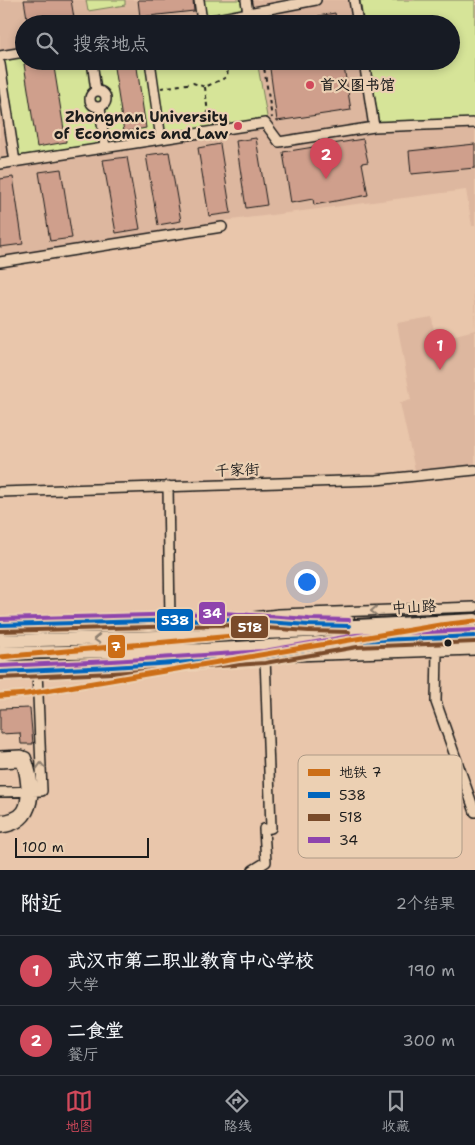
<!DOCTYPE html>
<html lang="zh">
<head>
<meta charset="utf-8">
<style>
  :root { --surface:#171b24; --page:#20242c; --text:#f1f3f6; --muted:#9ea1a6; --line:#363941; --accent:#d1495b }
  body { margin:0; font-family:"Shantell Sans","LXGW WenKai TC",sans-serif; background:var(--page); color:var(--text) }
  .scale { position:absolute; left:15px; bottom:12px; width:134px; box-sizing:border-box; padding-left:5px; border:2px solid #1c1c1c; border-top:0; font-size:14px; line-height:18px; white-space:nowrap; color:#1c1c1c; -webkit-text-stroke:4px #ecd0b3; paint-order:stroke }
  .you { position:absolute; left:306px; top:581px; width:18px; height:18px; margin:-12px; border:4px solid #fff; border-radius:50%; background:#1a73e8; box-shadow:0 0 0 8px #1a73e833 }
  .badge { display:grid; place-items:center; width:32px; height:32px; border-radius:50%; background:var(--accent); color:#fff; font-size:16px; font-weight:700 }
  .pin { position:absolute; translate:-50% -41px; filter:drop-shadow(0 1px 2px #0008) }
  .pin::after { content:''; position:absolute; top:26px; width:18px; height:15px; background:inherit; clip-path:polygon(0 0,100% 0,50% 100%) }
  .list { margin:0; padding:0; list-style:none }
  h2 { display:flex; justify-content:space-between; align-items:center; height:65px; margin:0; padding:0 20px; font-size:21px }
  h2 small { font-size:16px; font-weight:400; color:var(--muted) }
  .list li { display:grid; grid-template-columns:32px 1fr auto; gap:15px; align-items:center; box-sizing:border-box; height:70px; padding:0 20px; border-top:1px solid var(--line) }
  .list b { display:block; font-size:19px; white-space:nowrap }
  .list p { margin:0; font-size:16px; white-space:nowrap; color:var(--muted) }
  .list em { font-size:16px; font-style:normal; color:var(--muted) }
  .icon { flex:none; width:28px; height:28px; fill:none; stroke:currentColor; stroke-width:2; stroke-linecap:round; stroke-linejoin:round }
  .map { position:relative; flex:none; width:475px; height:870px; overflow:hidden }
  .search { position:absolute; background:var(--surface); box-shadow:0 2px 8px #0003; left:15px; right:15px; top:15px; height:55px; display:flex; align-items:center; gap:12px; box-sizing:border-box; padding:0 18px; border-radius:28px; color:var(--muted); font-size:19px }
  .sheet { height:205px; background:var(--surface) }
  nav { display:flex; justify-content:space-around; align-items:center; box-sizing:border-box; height:70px; border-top:1px solid var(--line); background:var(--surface); font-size:14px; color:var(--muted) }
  nav a { display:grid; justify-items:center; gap:2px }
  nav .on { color:var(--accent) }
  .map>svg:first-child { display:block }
  .built { fill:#ddb79f; fill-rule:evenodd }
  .green { fill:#d6e498; stroke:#79805a }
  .building { fill:#cf9f8c; stroke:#1c1c1c }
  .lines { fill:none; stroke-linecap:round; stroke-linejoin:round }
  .minor-casing { stroke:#1c1c1c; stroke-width:12 }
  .major-casing { stroke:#1c1c1c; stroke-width:15 }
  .highway-casing { stroke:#1c1c1c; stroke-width:16 }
  .path { stroke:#1c1c1c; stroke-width:2; stroke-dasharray:4 4; stroke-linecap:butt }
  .minor { stroke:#ecd0b3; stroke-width:9 }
  .major { stroke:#ecd0b3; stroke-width:11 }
  .highway { stroke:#ecd0b3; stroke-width:12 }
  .bus-1-casing { stroke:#ecd0b3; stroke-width:8 }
  .bus-2-casing { stroke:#ecd0b3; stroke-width:8 }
  .bus-3-casing { stroke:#ecd0b3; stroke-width:8 }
  .bus-1 { stroke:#0065bd; stroke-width:4 }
  .bus-2 { stroke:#7a4b2a; stroke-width:4 }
  .bus-3 { stroke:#8e44ad; stroke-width:4 }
  .metro-1-casing { stroke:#ecd0b3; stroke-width:9 }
  .metro-1 { stroke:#cc6e17; stroke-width:5 }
  .oneway { stroke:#8e7f6f }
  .poi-dot { fill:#d1495b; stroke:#ecd0b3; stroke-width:2 }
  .bus-dot { fill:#1c1c1c; stroke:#ecd0b3; stroke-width:2 }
  .labels { text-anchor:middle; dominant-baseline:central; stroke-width:4.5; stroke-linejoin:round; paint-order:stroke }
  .poi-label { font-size:15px; font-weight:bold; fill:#1c1c1c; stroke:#ecd0b3; text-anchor:start }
  .street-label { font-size:15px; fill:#1c1c1c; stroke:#ecd0b3 }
  .key { fill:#ecd0b3; stroke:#ae9a86; stroke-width:1 }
  .key-label { font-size:14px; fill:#1c1c1c }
  .line-badge { stroke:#ecd0b3; stroke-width:2 }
  .badge-label { font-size:14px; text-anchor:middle; font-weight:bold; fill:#fff }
</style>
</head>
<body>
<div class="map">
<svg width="475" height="870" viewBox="0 0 475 870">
  <rect width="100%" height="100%" fill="#e9c6ab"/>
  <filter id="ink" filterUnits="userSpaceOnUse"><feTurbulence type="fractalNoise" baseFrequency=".02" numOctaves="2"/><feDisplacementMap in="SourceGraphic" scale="10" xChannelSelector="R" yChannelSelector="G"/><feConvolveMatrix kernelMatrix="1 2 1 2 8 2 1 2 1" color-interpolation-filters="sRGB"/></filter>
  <g filter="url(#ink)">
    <path class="built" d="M0 0H475V226H472L466 190 208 223 0 258ZM24 24H451V61H24Z
      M475 273V464L415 470 400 403 411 400 397 323 432 317 435 340 475 330 473 274Z"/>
    <path class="green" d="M86 0H125V5L88 11Z
      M201 0H244L245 10 203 17Z
      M360 0H475V119L379 123 369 61H451V24H364Z
      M24 57V61H257L268 122 15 162 2 61Z"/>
    <path class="building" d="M24 0H71L75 24H28Z
      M138 0H193L194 11 140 17Z
      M335 13 337 24H319L318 16Z
      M41 61H53L66 142 37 147 24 64Z
      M113 61H136L146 128 124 132Z
      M269 61H343L351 110 277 121Z
      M256 138 267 205 246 208 236 141Z
      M363 139 368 162 362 163 368 195 314 205 313 199 291 203 283 152Z
      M220 144 231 213 209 216 198 148Z
      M475 144V168L411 174 409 151Z
      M169 152 181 221 158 225 146 155Z
      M127 157 140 229 116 233 103 160Z
      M61 169 72 238 50 241 39 172Z
      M13 177 23 244 0 247V179Z
      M30 708 33 744H21L20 733 0 734V709Z"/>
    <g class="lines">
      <defs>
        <path id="minor" d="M199 0 202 22
          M246 0 248 13
          M354 0 358 24
          M191 24 316 0
          M0 56 24 52
          M92 61 96 91
          M150 61 161 139
          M364 61 374 127
          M0 64 15 162
          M90 99a8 8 0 1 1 16 0a8 8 0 1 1-16 0Z
          M100 107 105 148
          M0 164 265 123 279 142 374 127 475 123
          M0 262 222 227
          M168 486 170 621
          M0 492 376 480 475 470
          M253 617 279 614 475 607
          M437 651 436 702 475 812
          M295 656 475 650
          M0 756 21 755 26 757C37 785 39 825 0 828
          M0 763 17 762 21 763C25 771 25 779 26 787 27 808 23 818 0 820
          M0 792 42 791 37 671
          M253 870 266 862 264 829 271 828 265 657H270"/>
        <path id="major" d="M0 625 224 619 329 625
          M0 672 112 667 265 657 315 648"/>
        <path id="highway" d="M0 641 158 637 315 631 355 626 475 620
          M0 653 201 650 356 641 475 636"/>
      </defs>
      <use href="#minor" class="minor-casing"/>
      <use href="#major" class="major-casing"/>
      <use href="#highway" class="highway-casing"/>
      <path class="path" d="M263 61 272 118
        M205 87 209 124
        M161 88 193 83 205 87 227 77 228 68 230 61"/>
      <use href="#minor" class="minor"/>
      <use href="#major" class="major"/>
      <use href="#highway" class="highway"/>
      <defs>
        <path id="bus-1" d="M0 625 224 619 309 625 349 626
          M0 672 112 667 265 657 356 641 475 636"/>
        <path id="bus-2" d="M0 631 224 625 309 631 349 632
          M0 678 112 673 265 663 357 647 475 642"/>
        <path id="bus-3" d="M0 619 224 613 309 619 349 620
          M0 666 112 661 264 651 356 635 475 630"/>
      </defs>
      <use href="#bus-1" class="bus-1-casing"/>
      <use href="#bus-2" class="bus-2-casing"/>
      <use href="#bus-3" class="bus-3-casing"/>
      <use href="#bus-1" class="bus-1"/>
      <use href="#bus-2" class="bus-2"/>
      <use href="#bus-3" class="bus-3"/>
      <defs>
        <path id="metro-1" d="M0 657 233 636
          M0 696 27 694 440 625 475 621"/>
      </defs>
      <use href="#metro-1" class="metro-1-casing"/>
      <use href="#metro-1" class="metro-1"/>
    </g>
    <defs><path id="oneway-chevron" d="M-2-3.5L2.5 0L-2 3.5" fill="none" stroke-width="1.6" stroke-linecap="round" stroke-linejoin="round" transform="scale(1.25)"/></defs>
    <g class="oneway">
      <use href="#oneway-chevron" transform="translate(374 611) rotate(178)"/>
      <use href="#oneway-chevron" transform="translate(97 639) rotate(178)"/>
      <use href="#oneway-chevron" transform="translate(41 766) rotate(-92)"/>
    </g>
  </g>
  <g class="poi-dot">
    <circle cx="310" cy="85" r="5"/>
    <circle cx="238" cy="126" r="5"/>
  </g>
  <circle class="bus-dot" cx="448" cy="643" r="4.5"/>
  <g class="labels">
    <g class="poi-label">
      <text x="320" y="85">首义图书馆</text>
      <text x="228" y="117" text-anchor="end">Zhongnan University<tspan x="228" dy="17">of Economics and Law</tspan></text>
    </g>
    <g class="street-label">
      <text transform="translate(237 470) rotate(-2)">千家街</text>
      <text transform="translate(414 607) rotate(-3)">中山路</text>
    </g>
  </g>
  <rect x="298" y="755" width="164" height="103" rx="8" class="key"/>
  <rect x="308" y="769" width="22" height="7" fill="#cc6e17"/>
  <rect x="308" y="792" width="22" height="6" fill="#0065bd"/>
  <rect x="308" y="814" width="22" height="7" fill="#7a4b2a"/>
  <rect x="308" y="837" width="22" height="6" fill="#8e44ad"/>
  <g class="key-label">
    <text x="339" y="777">地铁 7</text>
    <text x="339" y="800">538</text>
    <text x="339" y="822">518</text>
    <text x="339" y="845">34</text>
  </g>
  <g class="line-badge">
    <rect x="198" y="601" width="28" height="24" rx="5" fill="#8e44ad"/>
    <rect x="156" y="608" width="38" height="24" rx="5" fill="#0065bd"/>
    <rect x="230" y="615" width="39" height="24" rx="5" fill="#7a4b2a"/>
    <rect x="107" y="634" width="19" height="25" rx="5" fill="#cc6e17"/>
  </g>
  <g class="badge-label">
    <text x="212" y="618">34</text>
    <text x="175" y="625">538</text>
    <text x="250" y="632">518</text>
    <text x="116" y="651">7</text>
  </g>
</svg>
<div class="scale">100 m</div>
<div class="you"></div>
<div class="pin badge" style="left:440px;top:370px">1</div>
<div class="pin badge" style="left:326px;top:179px">2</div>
<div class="search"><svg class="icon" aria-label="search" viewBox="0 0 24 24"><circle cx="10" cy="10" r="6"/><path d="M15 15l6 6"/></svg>搜索地点</div>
</div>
<section class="sheet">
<h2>附近<small>2个结果</small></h2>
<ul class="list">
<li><span class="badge">1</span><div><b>武汉市第二职业教育中心学校</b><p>大学</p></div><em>190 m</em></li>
<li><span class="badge">2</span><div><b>二食堂</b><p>餐厅</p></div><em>300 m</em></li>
</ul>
</section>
<nav>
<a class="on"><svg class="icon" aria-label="map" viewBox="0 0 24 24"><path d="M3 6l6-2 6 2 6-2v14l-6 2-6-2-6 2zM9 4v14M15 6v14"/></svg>地图</a>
<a><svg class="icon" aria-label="directions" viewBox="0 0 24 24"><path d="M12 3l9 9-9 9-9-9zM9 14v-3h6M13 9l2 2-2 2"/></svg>路线</a>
<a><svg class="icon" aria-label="saved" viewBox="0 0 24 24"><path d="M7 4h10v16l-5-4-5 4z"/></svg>收藏</a>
</nav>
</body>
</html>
